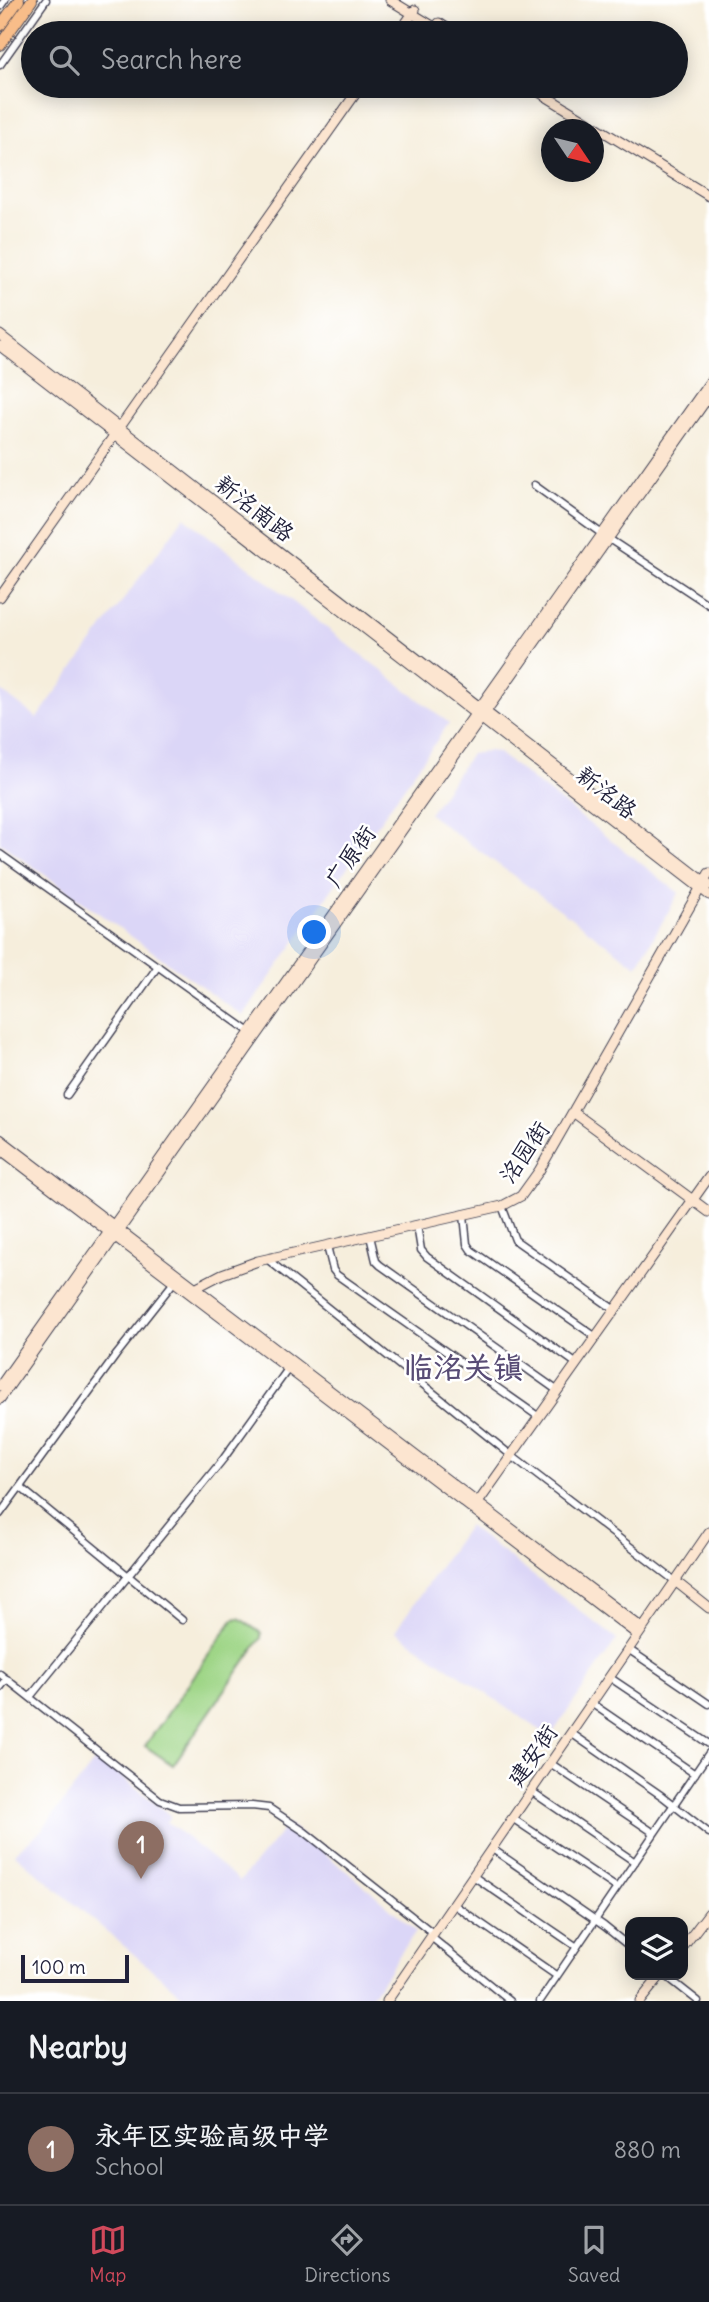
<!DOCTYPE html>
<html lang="en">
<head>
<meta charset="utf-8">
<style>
  :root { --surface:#171b24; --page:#20242c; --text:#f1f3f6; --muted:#9ea1a6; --line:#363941; --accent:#d1495b }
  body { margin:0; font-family:Delius,"LXGW WenKai TC",sans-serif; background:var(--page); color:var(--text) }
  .controls { position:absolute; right:21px; bottom:21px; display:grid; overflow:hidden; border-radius:14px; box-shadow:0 4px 18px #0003 }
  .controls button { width:63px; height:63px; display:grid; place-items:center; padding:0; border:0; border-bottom:2px solid var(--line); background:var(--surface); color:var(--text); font:35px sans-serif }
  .compass { position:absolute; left:541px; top:119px; width:63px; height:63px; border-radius:50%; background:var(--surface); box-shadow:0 4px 18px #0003; rotate:125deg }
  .scale { position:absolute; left:21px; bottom:18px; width:108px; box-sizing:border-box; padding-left:7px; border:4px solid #22223b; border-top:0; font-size:19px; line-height:24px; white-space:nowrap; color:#22223b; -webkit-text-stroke:5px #fff; paint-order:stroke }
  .you { position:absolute; left:315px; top:933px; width:24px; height:24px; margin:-18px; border:5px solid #fff; border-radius:50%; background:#1a73e8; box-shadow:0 0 0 10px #1a73e833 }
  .badge { display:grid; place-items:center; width:46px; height:46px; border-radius:50%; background:var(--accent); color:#fff; font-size:23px; font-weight:700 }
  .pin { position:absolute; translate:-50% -58px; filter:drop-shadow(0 2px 4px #0008) }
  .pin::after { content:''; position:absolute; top:37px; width:24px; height:21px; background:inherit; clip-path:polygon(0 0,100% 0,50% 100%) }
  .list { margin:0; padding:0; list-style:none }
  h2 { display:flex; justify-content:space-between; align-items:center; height:91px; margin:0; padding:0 28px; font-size:30px }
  h2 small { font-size:23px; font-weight:400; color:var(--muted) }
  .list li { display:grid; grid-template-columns:46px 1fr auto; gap:21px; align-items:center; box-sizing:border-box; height:112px; padding:0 28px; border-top:2px solid var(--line) }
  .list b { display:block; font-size:26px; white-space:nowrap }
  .list p { margin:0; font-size:23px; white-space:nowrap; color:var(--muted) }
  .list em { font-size:23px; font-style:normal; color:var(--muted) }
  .icon { flex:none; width:38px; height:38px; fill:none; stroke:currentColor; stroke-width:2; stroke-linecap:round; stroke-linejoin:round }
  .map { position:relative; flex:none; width:709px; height:2001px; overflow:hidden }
  .search { position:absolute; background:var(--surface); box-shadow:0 4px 18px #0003; left:21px; right:21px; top:21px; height:77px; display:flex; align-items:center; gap:18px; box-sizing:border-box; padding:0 24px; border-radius:38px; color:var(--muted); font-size:26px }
  .sheet { height:203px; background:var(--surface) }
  nav { display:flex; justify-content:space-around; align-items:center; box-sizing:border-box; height:98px; border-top:2px solid var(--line); background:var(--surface); font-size:19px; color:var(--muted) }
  nav a { display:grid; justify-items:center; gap:4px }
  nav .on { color:var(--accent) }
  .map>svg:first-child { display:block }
  .built { fill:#dbd6f7 }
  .green { fill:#9ed586; stroke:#607c60; stroke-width:2 }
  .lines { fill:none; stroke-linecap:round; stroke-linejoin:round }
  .street-casing { stroke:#424153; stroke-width:9 }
  .secondary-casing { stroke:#424153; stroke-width:11 }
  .primary-casing { stroke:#424153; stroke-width:12 }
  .street { stroke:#fff; stroke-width:6 }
  .secondary { stroke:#fce5d0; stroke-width:9 }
  .primary { stroke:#f8bd89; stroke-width:10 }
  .labels { text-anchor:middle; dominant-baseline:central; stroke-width:5; stroke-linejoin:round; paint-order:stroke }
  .street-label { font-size:23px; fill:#22223b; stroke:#fff }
  .district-label { font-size:30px; font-weight:bold; fill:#584c75; stroke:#fff }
</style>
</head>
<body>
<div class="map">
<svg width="709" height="2001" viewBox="0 0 709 2001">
  <rect width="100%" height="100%" fill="#fff"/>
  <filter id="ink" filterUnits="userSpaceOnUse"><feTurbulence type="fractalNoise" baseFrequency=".0143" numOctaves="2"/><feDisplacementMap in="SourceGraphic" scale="14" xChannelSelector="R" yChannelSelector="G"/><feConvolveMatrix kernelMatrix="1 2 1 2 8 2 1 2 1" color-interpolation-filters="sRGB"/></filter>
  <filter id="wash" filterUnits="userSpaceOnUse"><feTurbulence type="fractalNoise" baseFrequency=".00686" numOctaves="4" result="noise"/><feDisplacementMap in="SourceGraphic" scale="28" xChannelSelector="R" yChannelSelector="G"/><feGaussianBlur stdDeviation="1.57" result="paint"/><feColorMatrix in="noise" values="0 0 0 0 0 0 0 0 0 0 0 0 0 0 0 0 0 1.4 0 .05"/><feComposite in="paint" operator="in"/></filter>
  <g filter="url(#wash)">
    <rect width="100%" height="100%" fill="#f6eedc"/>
    <path class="built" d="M184 517 449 723 243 1016 0 843V690L37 718Z
      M490 751 498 753 679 893 637 966 429 814 471 754Z
      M468 1526 617 1639 550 1737 395 1631Z
      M98 1757 171 1816 167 1822 240 1881 287 1825 293 1828 366 1887 416 1931 368 2001H189L14 1853 41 1831Z"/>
    <path class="green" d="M239 1618 261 1633V1638L173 1765 145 1746 234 1619Z"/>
  </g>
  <g filter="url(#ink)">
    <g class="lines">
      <defs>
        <path id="street" d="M0 7 5 0
          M0 65 46 0
          M534 485 609 539 709 605
          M0 854 250 1032
          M67 1095 158 966
          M502 1206 515 1240 615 1310
          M464 1215 467 1244 471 1250 596 1337
          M417 1225 421 1250 427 1257 577 1364
          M370 1236 376 1261 380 1265 558 1391
          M327 1246 333 1270 337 1275 539 1417
          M267 1259 512 1456 675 1581
          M20 1487 182 1620
          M0 1514 117 1354 174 1282
          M628 1649 709 1704
          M0 1674 160 1800 179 1807 252 1806 269 1808 305 1832 433 1933
          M609 1677 709 1744
          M0 1688 7 1679
          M30 1697 224 1458 288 1369
          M591 1703 695 1774
          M571 1733 662 1796 709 1833
          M550 1763 654 1833
          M531 1791 635 1862
          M512 1818 617 1888
          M491 1848 604 1926 630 1947
          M473 1876 577 1947
          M453 1904 557 1976
          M431 1937 510 2001
          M665 1975 698 2001
          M540 2001 709 1753"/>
        <path id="secondary" d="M390 0 444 33
          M439 23 455 33
          M399 33 415 10
          M529 86 709 196
          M0 335 709 885
          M0 346 709 895
          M0 597 361 86
          M573 1112 709 1212
          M0 1139 642 1628
          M0 1149 638 1635
          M195 1288 222 1274 258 1261 502 1206 521 1196 539 1171 709 873
          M0 1386 709 383
          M0 1399 709 396
          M475 1507 709 1177
          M675 1581 709 1608
          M683 1947 709 1913
          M387 2001 709 1532
          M640 2001 661 1975"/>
        <path id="primary" d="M0 26 19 0
          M0 45 32 0"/>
      </defs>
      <use href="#street" class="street-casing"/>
      <use href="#secondary" class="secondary-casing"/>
      <use href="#primary" class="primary-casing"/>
      <use href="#street" class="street"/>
      <use href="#secondary" class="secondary"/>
      <use href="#primary" class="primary"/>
    </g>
  </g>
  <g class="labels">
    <g class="street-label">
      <text transform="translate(255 508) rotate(38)">新洺南路</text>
      <text transform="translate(607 792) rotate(38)">新洺路</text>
      <text transform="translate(350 856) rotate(-55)">广原街</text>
      <text transform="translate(524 1152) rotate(-56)">洺园街</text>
      <text transform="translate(532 1755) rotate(-56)">建安街</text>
    </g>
    <g class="district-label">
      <text x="463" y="1367">临洺关镇</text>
    </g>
  </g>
</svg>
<div class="controls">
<button><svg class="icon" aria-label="layers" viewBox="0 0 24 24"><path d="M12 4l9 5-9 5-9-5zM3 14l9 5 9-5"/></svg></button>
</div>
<svg class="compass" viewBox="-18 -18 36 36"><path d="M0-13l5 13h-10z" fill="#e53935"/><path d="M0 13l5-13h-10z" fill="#9ea1a6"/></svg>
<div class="scale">100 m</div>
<div class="you"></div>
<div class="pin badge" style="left:141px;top:1879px;background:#8d6e63">1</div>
<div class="search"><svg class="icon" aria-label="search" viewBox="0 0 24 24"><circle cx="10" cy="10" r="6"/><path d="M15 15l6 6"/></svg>Search here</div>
</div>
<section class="sheet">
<h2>Nearby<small></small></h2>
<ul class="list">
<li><span class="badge" style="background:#8d6e63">1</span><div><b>永年区实验高级中学</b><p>School</p></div><em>880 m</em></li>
</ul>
</section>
<nav>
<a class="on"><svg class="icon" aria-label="map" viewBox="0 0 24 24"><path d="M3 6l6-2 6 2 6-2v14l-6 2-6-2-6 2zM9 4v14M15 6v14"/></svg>Map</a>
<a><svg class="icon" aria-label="directions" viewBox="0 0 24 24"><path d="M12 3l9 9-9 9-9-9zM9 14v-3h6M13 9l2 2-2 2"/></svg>Directions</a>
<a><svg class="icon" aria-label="saved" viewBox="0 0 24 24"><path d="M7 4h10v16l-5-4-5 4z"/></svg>Saved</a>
</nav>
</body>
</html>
